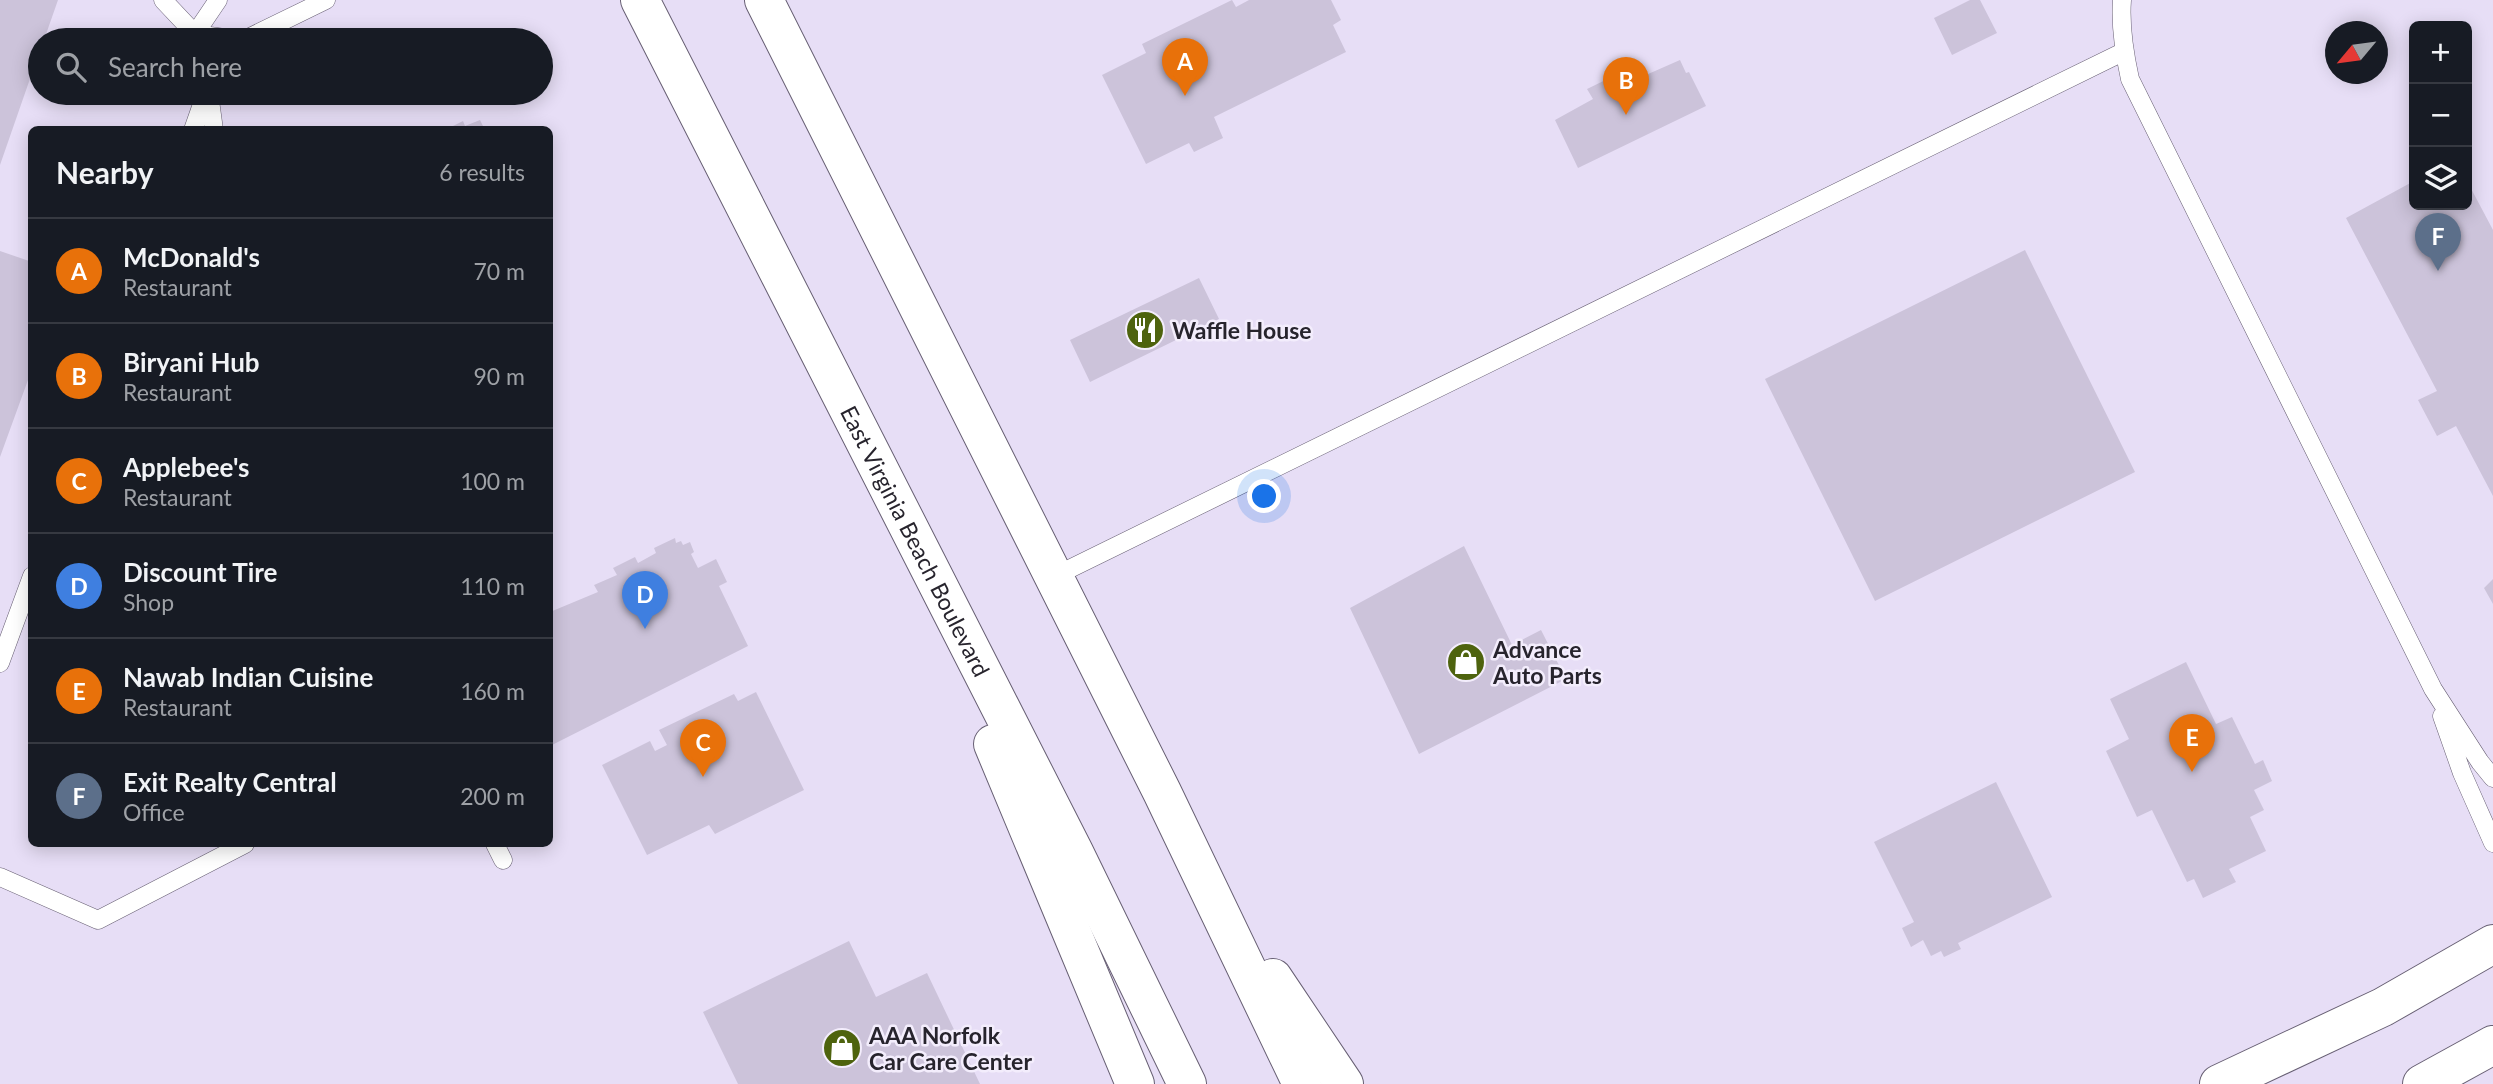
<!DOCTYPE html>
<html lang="en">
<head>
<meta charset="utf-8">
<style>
  :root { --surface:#171b24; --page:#242831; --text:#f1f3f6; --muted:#9ea1a6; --line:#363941; --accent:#d93025 }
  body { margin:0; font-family:Lato,sans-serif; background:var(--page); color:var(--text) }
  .controls { position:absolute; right:21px; top:21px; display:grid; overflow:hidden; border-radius:10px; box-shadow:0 4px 18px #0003 }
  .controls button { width:63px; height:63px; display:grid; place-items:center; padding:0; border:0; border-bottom:2px solid var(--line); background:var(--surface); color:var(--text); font:35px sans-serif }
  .compass { position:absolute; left:2325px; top:21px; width:63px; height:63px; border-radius:50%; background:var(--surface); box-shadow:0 4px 18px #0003; rotate:241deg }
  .you { position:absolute; left:1265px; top:497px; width:24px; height:24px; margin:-18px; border:5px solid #fff; border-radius:50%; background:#1a73e8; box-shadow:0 0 0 10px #1a73e833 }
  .badge { display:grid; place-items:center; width:46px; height:46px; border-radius:50%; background:var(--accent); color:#fff; font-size:23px; font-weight:700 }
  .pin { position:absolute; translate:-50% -58px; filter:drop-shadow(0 2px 4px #0008) }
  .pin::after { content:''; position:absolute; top:37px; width:24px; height:21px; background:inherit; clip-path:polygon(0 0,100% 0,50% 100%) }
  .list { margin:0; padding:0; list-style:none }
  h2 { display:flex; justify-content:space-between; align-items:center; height:91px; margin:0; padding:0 28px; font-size:30px }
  h2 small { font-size:23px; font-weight:400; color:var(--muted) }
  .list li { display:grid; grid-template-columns:46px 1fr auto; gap:21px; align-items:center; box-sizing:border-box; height:105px; padding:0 28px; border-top:2px solid var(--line) }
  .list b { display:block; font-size:26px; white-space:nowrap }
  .list p { margin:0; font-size:23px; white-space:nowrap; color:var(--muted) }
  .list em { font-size:23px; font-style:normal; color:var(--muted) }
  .icon { flex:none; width:38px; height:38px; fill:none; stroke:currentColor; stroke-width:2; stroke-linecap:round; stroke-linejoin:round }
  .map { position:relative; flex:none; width:2493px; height:1084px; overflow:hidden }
  .search { position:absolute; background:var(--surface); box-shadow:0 4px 18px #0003; left:28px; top:28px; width:525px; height:77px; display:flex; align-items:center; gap:18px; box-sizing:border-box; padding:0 24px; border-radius:38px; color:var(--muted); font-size:26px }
  .panel { position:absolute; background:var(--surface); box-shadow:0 4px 18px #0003; left:28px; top:126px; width:525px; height:721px; border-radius:10px }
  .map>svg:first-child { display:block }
  .building { fill:#ccc3da }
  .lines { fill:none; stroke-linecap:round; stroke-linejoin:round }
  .service-casing { stroke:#675f73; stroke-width:19 }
  .primary-casing { stroke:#675f73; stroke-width:40 }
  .service { stroke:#fff; stroke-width:18 }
  .primary { stroke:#fff; stroke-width:38 }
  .labels { text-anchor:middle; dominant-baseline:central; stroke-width:5; stroke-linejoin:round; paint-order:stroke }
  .poi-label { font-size:23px; font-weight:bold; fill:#27242d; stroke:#f3edfc; text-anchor:start }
  .street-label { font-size:23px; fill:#27242d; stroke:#f3edfc }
</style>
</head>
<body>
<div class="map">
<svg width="2493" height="1084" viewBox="0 0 2493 1084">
  <rect width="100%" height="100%" fill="#e7def6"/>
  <path class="building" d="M0 0H58L44 40H40V50L0 165Z
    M1232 0 1236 7 1249 0H1331L1341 20 1333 25 1346 52 1214 117 1223 138 1194 152 1189 143 1146 164 1102 75 1146 53 1142 44Z
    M1970 0H1980L1997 33 1952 55 1934 18Z
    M1680 60 1686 73 1689 72 1706 106 1578 168 1555 120 1593 99 1587 89 1624 71 1630 82Z
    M480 120 485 130H445L463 121 465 126Z
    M2414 181V205H2467V181L2493 230V496L2456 426 2437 436 2418 400 2437 391 2346 218Z
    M2025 250 2135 472 1875 601 1765 379Z
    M0 251 32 262V369L0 457Z
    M1199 278 1219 319 1090 382 1070 340Z
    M675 538 676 543 681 541 683 545 690 542 694 552 691 554 698 568 716 559 727 582 719 586 748 646 550 746V612L598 592 594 585 617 575 613 568 635 557 638 563 656 553 654 548Z
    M1464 546 1512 645 1541 630 1566 679 1419 754 1350 608Z
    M2493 579V604L2484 588Z
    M2186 662 2216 724 2232 717 2255 764 2263 760 2272 781 2254 790 2264 810 2250 817 2266 851 2229 869 2236 882 2203 898 2194 879 2187 882 2152 810 2137 817 2106 751 2129 739 2110 699Z
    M756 692 804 790 715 834 709 825 647 855 602 765 650 741 655 751 667 745 659 730 734 694 738 701Z
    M1996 782 2052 897 1958 943 1961 949 1944 957 1941 951 1931 956 1923 940 1911 947 1902 928 1914 922 1874 842Z
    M849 941 876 997 927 973 980 1084H738L703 1012Z"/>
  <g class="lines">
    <defs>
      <path id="service" d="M163 0 195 34 197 40
        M2122 0C2120 27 2124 52 2130 79L2433 689 2480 762 2493 778
        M195 34 239 40
        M195 34 218 0
        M244 40 326 0
        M209 93 214 130
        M193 130 206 93
        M1053 577 2123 52
        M0 663 32 576
        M2442 716 2462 773 2493 843
        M495 844 503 860
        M0 877 98 920 245 844"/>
      <g id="primary">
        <path id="s1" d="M640 0 1074 852 1187 1084"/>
        <path d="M764 0 1162 792 1302 1084"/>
        <path d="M993 744 1135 1084"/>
        <path d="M1273 978 1344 1084"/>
        <path d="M2219 1084 2383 1007 2493 944"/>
        <path d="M2422 1084 2493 1045"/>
      </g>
    </defs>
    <use href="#service" class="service-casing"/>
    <use href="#primary" class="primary-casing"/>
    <use href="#service" class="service"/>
    <use href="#primary" class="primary"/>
  </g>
  <defs>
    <symbol id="restaurant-disc" viewBox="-11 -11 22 22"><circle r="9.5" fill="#4e630e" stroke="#f3edfc"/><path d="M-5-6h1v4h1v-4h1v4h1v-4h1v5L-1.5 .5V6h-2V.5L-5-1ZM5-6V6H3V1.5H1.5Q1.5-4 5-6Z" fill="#fff"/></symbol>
    <symbol id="shop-disc" viewBox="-11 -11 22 22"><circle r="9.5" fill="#4e630e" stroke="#f3edfc"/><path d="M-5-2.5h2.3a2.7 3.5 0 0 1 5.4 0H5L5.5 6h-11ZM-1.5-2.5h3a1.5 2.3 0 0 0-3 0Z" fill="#fff"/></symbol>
  </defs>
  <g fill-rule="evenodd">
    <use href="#restaurant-disc" x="1123" y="308" width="44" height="44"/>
    <use href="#shop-disc" x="1444" y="640" width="44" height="44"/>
    <use href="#shop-disc" x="820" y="1026" width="44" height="44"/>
  </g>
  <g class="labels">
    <g class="poi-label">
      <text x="1172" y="330">Waffle House</text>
      <text x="1493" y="649">Advance<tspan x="1493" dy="26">Auto Parts</tspan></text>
      <text x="869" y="1035">AAA Norfolk<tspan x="869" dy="26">Car Care Center</tspan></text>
    </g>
    <g class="street-label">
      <text stroke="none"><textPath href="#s1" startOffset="607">East Virginia Beach Boulevard</textPath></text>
    </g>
  </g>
</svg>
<div class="controls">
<button>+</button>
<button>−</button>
<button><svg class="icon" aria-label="layers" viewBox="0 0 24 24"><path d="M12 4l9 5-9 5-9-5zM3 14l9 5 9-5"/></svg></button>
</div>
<svg class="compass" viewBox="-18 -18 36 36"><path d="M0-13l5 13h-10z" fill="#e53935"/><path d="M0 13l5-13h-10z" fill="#9ea1a6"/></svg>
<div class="you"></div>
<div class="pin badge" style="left:1185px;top:96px;background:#e8710a">A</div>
<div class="pin badge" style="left:1626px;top:115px;background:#e8710a">B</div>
<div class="pin badge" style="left:703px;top:777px;background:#e8710a">C</div>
<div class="pin badge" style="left:645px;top:629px;background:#3f7fe0">D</div>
<div class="pin badge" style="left:2192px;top:772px;background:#e8710a">E</div>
<div class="pin badge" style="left:2438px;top:271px;background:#5c6f8a">F</div>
<div class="search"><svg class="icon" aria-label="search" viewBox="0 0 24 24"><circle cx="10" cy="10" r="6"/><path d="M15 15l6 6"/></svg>Search here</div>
<section class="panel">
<h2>Nearby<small>6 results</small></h2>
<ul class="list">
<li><span class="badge" style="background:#e8710a">A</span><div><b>McDonald's</b><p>Restaurant</p></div><em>70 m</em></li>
<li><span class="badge" style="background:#e8710a">B</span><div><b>Biryani Hub</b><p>Restaurant</p></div><em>90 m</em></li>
<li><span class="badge" style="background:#e8710a">C</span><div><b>Applebee's</b><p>Restaurant</p></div><em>100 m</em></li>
<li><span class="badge" style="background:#3f7fe0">D</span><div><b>Discount Tire</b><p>Shop</p></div><em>110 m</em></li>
<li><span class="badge" style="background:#e8710a">E</span><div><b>Nawab Indian Cuisine</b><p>Restaurant</p></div><em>160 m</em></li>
<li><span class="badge" style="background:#5c6f8a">F</span><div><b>Exit Realty Central</b><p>Office</p></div><em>200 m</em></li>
</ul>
</section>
</div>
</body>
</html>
